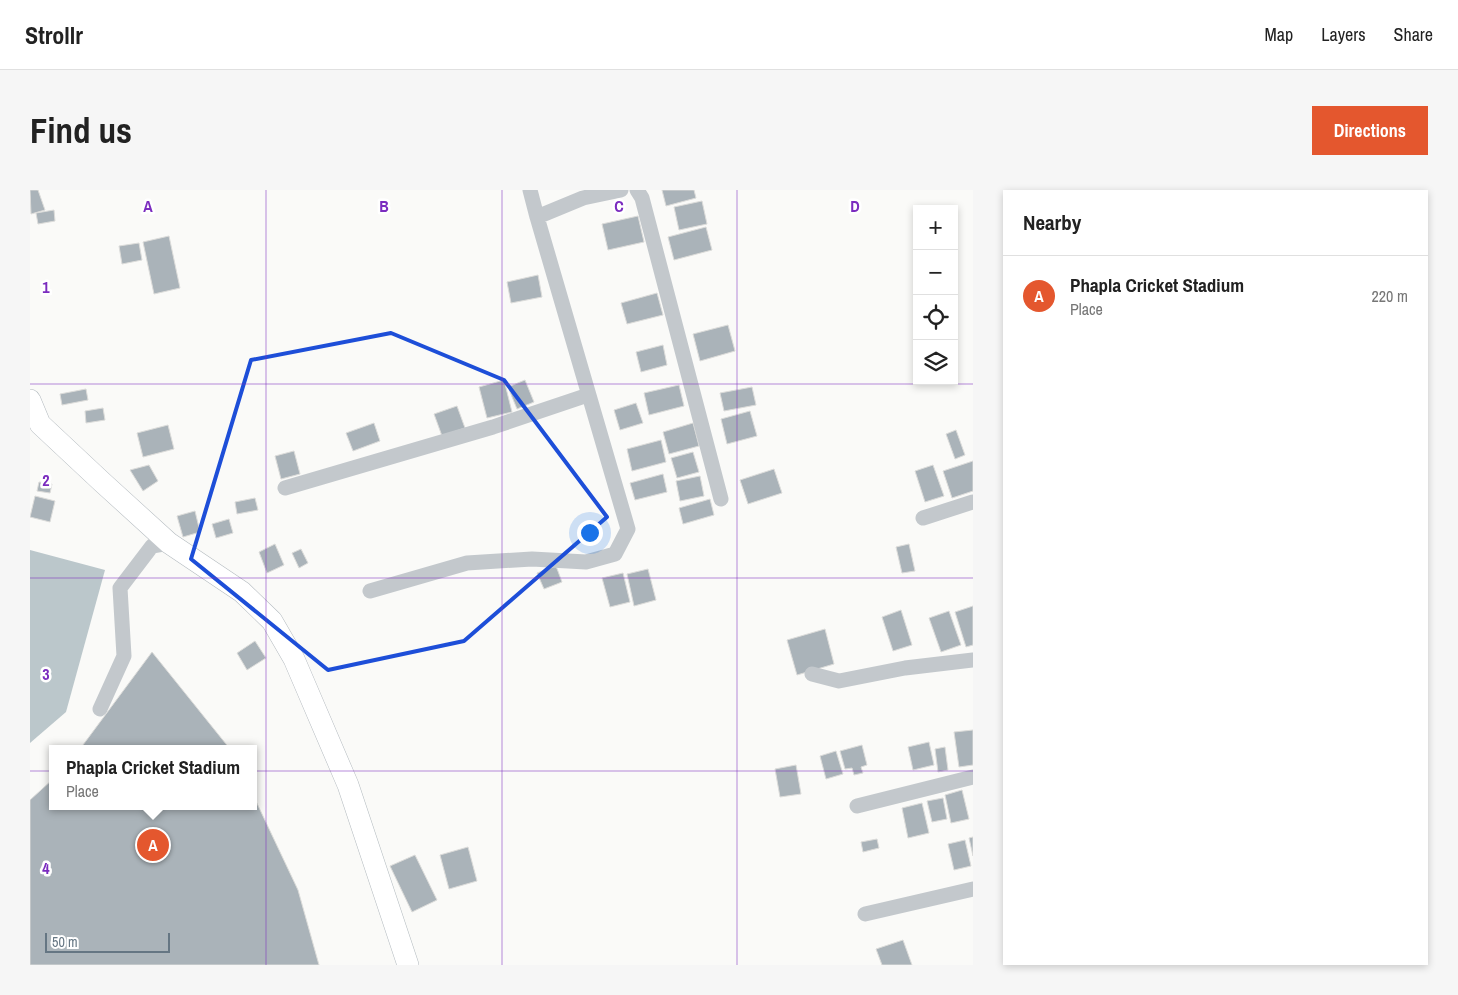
<!DOCTYPE html>
<html lang="en">
<head>
<meta charset="utf-8">
<style>
  :root { --surface:#fff; --page:#f6f6f6; --text:#222; --muted:#767676; --line:#e0e0e0; --accent:#e4572e }
  body { margin:0; font-family:"Archivo Narrow",sans-serif; background:var(--page); color:var(--text) }
  .controls { position:absolute; right:15px; top:15px; display:grid; overflow:hidden; border-radius:0px; box-shadow:0 2px 8px #0003 }
  .controls button { width:45px; height:45px; display:grid; place-items:center; padding:0; border:0; border-bottom:1px solid var(--line); background:var(--surface); color:var(--text); font:25px sans-serif }
  .scale { position:absolute; left:15px; bottom:12px; width:125px; box-sizing:border-box; padding-left:5px; border:2px solid #657683; border-top:0; font-size:14px; line-height:18px; white-space:nowrap; color:#657683; -webkit-text-stroke:4px #fff; paint-order:stroke }
  .you { position:absolute; left:559px; top:342px; width:18px; height:18px; margin:-12px; border:4px solid #fff; border-radius:50%; background:#1a73e8; box-shadow:0 0 0 8px #1a73e833 }
  .badge { display:grid; place-items:center; width:32px; height:32px; border-radius:50%; background:var(--accent); color:#fff; font-size:16px; font-weight:700 }
  .pin { position:absolute; translate:-50% -50%; border:2px solid #fff; box-shadow:0 1px 5px #0006 }
  .popup { position:absolute; left:19px; top:555px; width:208px; height:65px; box-sizing:border-box; display:grid; place-content:center; border-radius:0px; background:var(--surface); filter:drop-shadow(0 1px 4px #0005); font-size:16px; white-space:nowrap; color:var(--muted) }
  .popup b { font-size:19px; color:var(--text) }
  .popup::after { content:''; position:absolute; left:50%; top:100%; margin-left:-10px; border:10px solid transparent; border-top-color:var(--surface) }
  .list { margin:0; padding:0; list-style:none }
  h2 { display:flex; justify-content:space-between; align-items:center; height:65px; margin:0; padding:0 20px; font-size:21px }
  h2 small { font-size:16px; font-weight:400; color:var(--muted) }
  .list li { display:grid; grid-template-columns:32px 1fr auto; gap:15px; align-items:center; box-sizing:border-box; height:80px; padding:0 20px; border-top:1px solid var(--line) }
  .list b { display:block; font-size:19px; white-space:nowrap }
  .list p { margin:0; font-size:16px; white-space:nowrap; color:var(--muted) }
  .list em { font-size:16px; font-style:normal; color:var(--muted) }
  .icon { flex:none; width:28px; height:28px; fill:none; stroke:currentColor; stroke-width:2; stroke-linecap:round; stroke-linejoin:round }
  .map { position:relative; flex:none; width:943px; height:775px; overflow:hidden; border-radius:0px }
  header { display:flex; align-items:center; gap:30px; box-sizing:border-box; height:70px; padding:0 25px; background:var(--surface); border-bottom:1px solid var(--line) }
  header strong { font-size:24px }
  nav { display:flex; gap:28px; margin-inline-start:auto; font-size:18px }
  .intro { display:flex; align-items:center; justify-content:space-between; box-sizing:border-box; height:120px; padding:0 30px }
  h1 { margin:0; font-size:35px }
  .button { padding:12px 22px; border-radius:0px; background:var(--accent); color:#fff; font-size:18px; font-weight:700 }
  main { display:flex; gap:30px; padding:0 30px }
  aside { flex:1; background:var(--surface); border-radius:0px; box-shadow:0 2px 8px #0003 }
  .map>svg:first-child { display:block }
  .water { fill:#bbc7cb }
  .building { fill:#aab3b9; stroke:#dcdcda }
  .lines { fill:none; stroke-linecap:round; stroke-linejoin:round }
  .secondary-casing { stroke:#b3babf; stroke-width:22 }
  .street { stroke:#c3c8cc; stroke-width:15 }
  .secondary { stroke:#fff; stroke-width:21 }
  .marked { fill:none; stroke:#1d4ed8; stroke-width:4; stroke-linejoin:round }
  .grid { fill:none; stroke:#7b2cbf; stroke-width:1; stroke-opacity:0.55 }
  .grid-label { font-size:16px; text-anchor:middle; font-weight:bold; fill:#7b2cbf; stroke:#fff; stroke-width:5; stroke-linejoin:round; paint-order:stroke }
</style>
</head>
<body>
<header>
<strong>Strollr</strong>
<nav><a>Map</a><a>Layers</a><a>Share</a></nav>
</header>
<div class="intro"><h1>Find us</h1><a class="button">Directions</a></div>
<main>
<div class="map">
<svg width="943" height="775" viewBox="0 0 943 775">
  <rect width="100%" height="100%" fill="#fafaf8"/>
  <path class="water" d="M0 360 75 380 36 522 0 553Z"/>
  <path class="building" d="M0 0H8L15 20 1 24Z
    M632 0H664L666 8 636 16Z
    M672 11 677 34 649 40 644 17Z
    M24 20 25 31 8 34 6 23Z
    M608 26 614 52 578 60 572 34Z
    M676 37 682 60 644 70 638 47Z
    M139 46 150 98 124 104 113 52Z
    M109 53 112 70 92 74 89 56Z
    M508 85 512 107 481 113 477 92Z
    M627 103 633 125 597 134 591 113Z
    M698 135 705 161 670 171 663 144Z
    M633 155 637 175 611 182 606 162Z
    M474 190 482 222 457 228 449 197Z
    M495 190 504 212 487 219 478 197Z
    M649 195 654 216 619 225 614 203Z
    M722 197 726 215 694 221 690 203Z
    M56 199 58 210 32 215 30 204Z
    M606 213 613 233 590 240 584 220Z
    M427 216 435 238 412 246 404 224Z
    M73 218 75 230 56 233 55 221Z
    M720 221 727 246 697 254 691 229Z
    M344 233 350 251 323 261 316 243Z
    M663 233 669 256 639 264 633 242Z
    M138 235 144 259 113 267 107 243Z
    M926 240 935 265 925 269 916 244Z
    M631 250 636 272 602 281 597 259Z
    M264 261 270 284 251 289 245 266Z
    M663 262 669 282 647 288 641 268Z
    M943 271V301L922 308 913 281Z
    M119 275 128 291 113 301 100 280Z
    M903 275 914 306 895 312 885 281Z
    M744 279 752 303 718 314 710 290Z
    M633 284 637 302 605 310 600 293Z
    M670 286 674 306 650 311 646 291Z
    M9 292 22 294 20 303 7 301Z
    M5 306 25 311 20 332 0 327Z
    M225 308 228 320 207 324 205 312Z
    M680 309 684 325 653 334 649 318Z
    M165 321 170 342 153 347 147 326Z
    M199 329 203 343 186 348 182 334Z
    M245 354 254 375 237 383 229 362Z
    M879 354 885 381 872 383 866 357Z
    M271 359 278 373 269 378 262 363Z
    M526 376 532 392 514 399 507 383Z
    M618 379 626 410 604 416 597 384Z
    M593 383 600 412 580 417 572 388Z
    M943 416V455L936 457 925 422Z
    M871 420 882 455 863 461 852 427Z
    M919 421 931 455 911 462 899 428Z
    M795 439 804 474 767 485 757 450Z
    M225 451 236 468 217 480 207 463Z
    M122 462 200 559H50Z
    M943 540V575L929 577 924 542Z
    M899 552 904 575 883 580 878 557Z
    M832 555 837 575 831 577 833 583 824 585 822 578 815 579 810 561Z
    M915 557 918 580 908 582 905 559Z
    M806 561 813 584 796 589 790 566Z
    M766 575 771 604 750 607 745 579Z
    M23 589V616H223V605L268 700 289 775H0V610Z
    M932 600 939 629 921 633 915 605Z
    M913 608 917 629 902 632 897 611Z
    M892 613 899 643 878 648 872 618Z
    M943 647V666L939 648Z
    M847 649 849 658 833 662 831 652Z
    M935 650 941 676 924 680 918 654Z
    M438 657 447 691 419 699 410 665Z
    M385 665 407 710 382 722 360 676Z
    M873 750 882 775H852L846 759Z"/>
  <g class="lines">
    <defs>
      <path id="secondary" d="M0 210 10 234 72 292 139 353 212 402 242 431 264 469 318 595 378 775"/>
    </defs>
    <use href="#secondary" class="secondary-casing"/>
    <path class="street" d="M500 0 507 27 553 8 591 0
      M607 0 612 8 691 309
      M255 298 463 237 558 205
      M893 328 943 312
      M340 401 437 373 502 369 556 372 585 364 598 339 507 27
      M782 484 809 491 875 478 943 470
      M70 519 94 466 90 398 122 356 139 353
      M827 616 943 587
      M835 724 943 699"/>
    <use href="#secondary" class="secondary"/>
  </g>
  <path class="marked" d="M361 143 474 190 577 327 434 451 298 480 161 369 221 170Z"/>
  <path class="grid" d="M236 0V775M472 0V775M707 0V775M0 194H943M0 388H943M0 581H943"/>
  <g class="grid-label">
    <text x="118" y="22">A</text>
    <text x="354" y="22">B</text>
    <text x="589" y="22">C</text>
    <text x="825" y="22">D</text>
    <text x="16" y="103">1</text>
    <text x="16" y="296">2</text>
    <text x="16" y="490">3</text>
    <text x="16" y="684">4</text>
  </g>
</svg>
<div class="controls">
<button>+</button>
<button>−</button>
<button><svg class="icon" aria-label="locate" viewBox="0 0 24 24"><circle cx="12" cy="12" r="6"/><path d="M12 2v4M12 18v4M2 12h4M18 12h4"/></svg></button>
<button><svg class="icon" aria-label="layers" viewBox="0 0 24 24"><path d="M12 4l9 5-9 5-9-5zM3 14l9 5 9-5"/></svg></button>
</div>
<div class="scale">50 m</div>
<div class="you"></div>
<div class="pin badge" style="left:123px;top:655px">A</div>
<div class="popup"><b>Phapla Cricket Stadium</b>Place</div>
</div>
<aside>
<h2>Nearby<small></small></h2>
<ul class="list">
<li><span class="badge">A</span><div><b>Phapla Cricket Stadium</b><p>Place</p></div><em>220 m</em></li>
</ul>
</aside>
</main>
</body>
</html>
